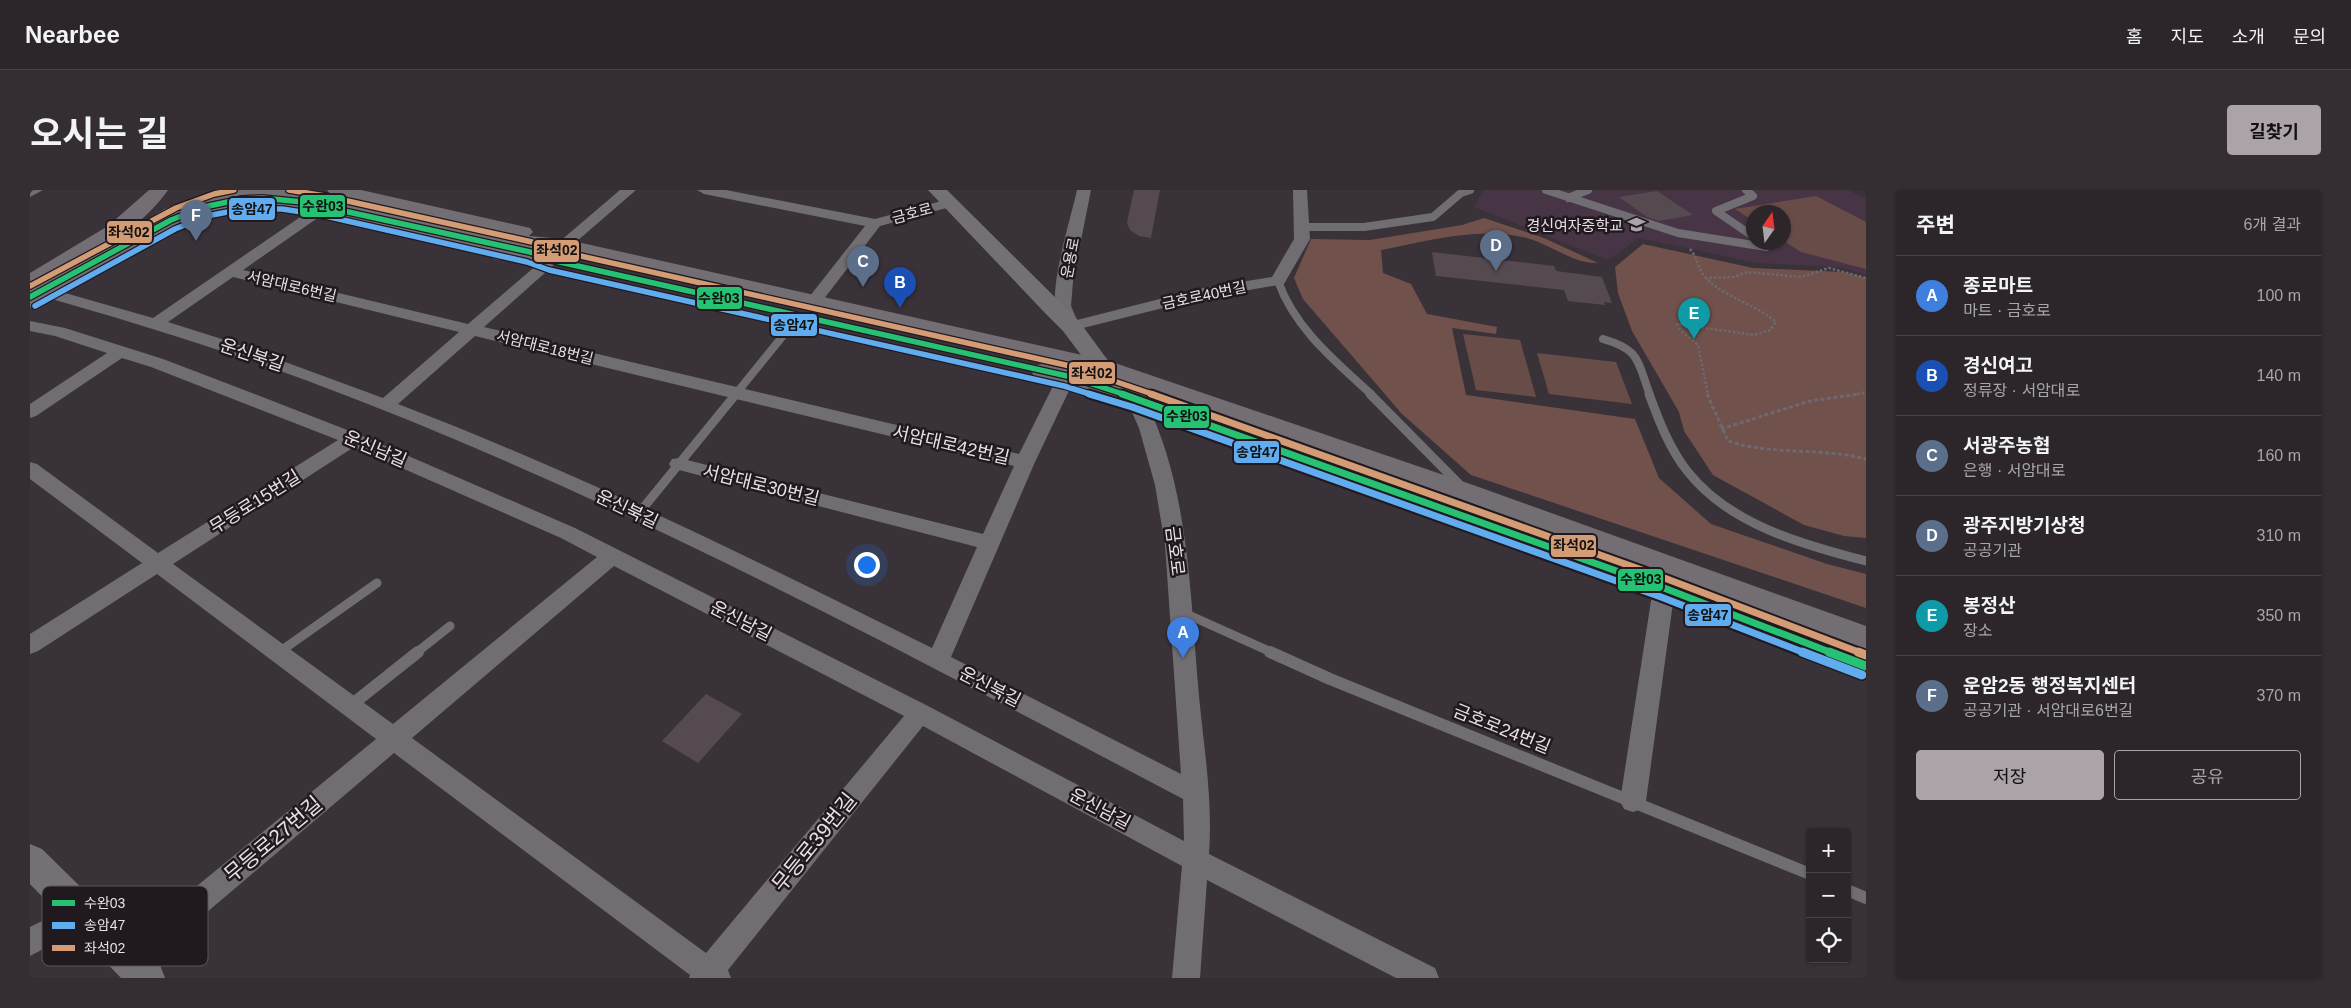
<!DOCTYPE html>
<html lang="ko">
<head>
<meta charset="utf-8">
<style>
  :root { --surface:#2c262b; --page:#342e33; --text:#f1f3f6; --muted:#a6a5a9; --line:#484347; --accent:#aca2aa }
  body { margin:0; font-family:Helvetica,"Noto Sans KR",sans-serif; background:var(--page); color:var(--text) }
  .controls { position:absolute; right:15px; bottom:15px; display:grid; overflow:hidden; border-radius:5px; box-shadow:0 1px 4px #0004 }
  .controls button { width:45px; height:45px; display:grid; place-items:center; padding:0; border:0; border-bottom:1px solid var(--line); background:var(--surface); color:var(--text); font:25px sans-serif }
  .compass { position:absolute; left:1716px; top:15px; width:45px; height:45px; border-radius:50%; background:var(--surface); box-shadow:0 1px 4px #0004; rotate:14deg }
  .you { position:absolute; left:836px; top:374px; width:18px; height:18px; margin:-12px; border:4px solid #fff; border-radius:50%; background:#1a73e8; box-shadow:0 0 0 8px #1a73e833 }
  .badge { display:grid; place-items:center; width:32px; height:32px; border-radius:50%; background:var(--accent); color:#fff; font-size:16px; font-weight:700 }
  .pin { position:absolute; translate:-50% -41px; filter:drop-shadow(0 1px 2px #0008) }
  .pin::after { content:''; position:absolute; top:26px; width:18px; height:15px; background:inherit; clip-path:polygon(0 0,100% 0,50% 100%) }
  .list { margin:0; padding:0; list-style:none }
  h2 { display:flex; justify-content:space-between; align-items:center; height:65px; margin:0; padding:0 20px; font-size:21px }
  h2 small { font-size:16px; font-weight:400; color:var(--muted) }
  .list li { display:grid; grid-template-columns:32px 1fr auto; gap:15px; align-items:center; box-sizing:border-box; height:80px; padding:0 20px; border-top:1px solid var(--line) }
  .list b { display:block; font-size:19px; white-space:nowrap }
  .list p { margin:0; font-size:16px; white-space:nowrap; color:var(--muted) }
  .list em { font-size:16px; font-style:normal; color:var(--muted) }
  .actions { display:flex; gap:10px; padding:15px 20px }
  .actions a { flex:1; padding:11px 0; border:1px solid var(--accent); border-radius:5px; text-align:center; font-size:18px; color:var(--accent) }
  .actions .main { background:var(--accent); color:#111 }
  .icon { flex:none; width:28px; height:28px; fill:none; stroke:currentColor; stroke-width:2; stroke-linecap:round; stroke-linejoin:round }
  .map { position:relative; flex:none; width:1836px; height:788px; overflow:hidden; border-radius:5px }
  header { display:flex; align-items:center; gap:30px; box-sizing:border-box; height:70px; padding:0 25px; background:var(--surface); border-bottom:1px solid var(--line) }
  header strong { font-size:24px }
  nav { display:flex; gap:28px; margin-inline-start:auto; font-size:18px }
  .intro { display:flex; align-items:center; justify-content:space-between; box-sizing:border-box; height:120px; padding:0 30px }
  h1 { margin:0; font-size:35px }
  .button { padding:12px 22px; border-radius:5px; background:var(--accent); color:#111; font-size:18px; font-weight:700 }
  main { display:flex; gap:30px; padding:0 30px }
  aside { flex:1; background:var(--surface); border-radius:5px; box-shadow:0 1px 4px #0004 }
  .map>svg:first-child { display:block }
  .built { fill:#473546; fill-rule:evenodd }
  .green { fill:#684c48 }
  .forest { fill:#70514b }
  .building { fill:#554a50 }
  .lines { fill:none; stroke-linecap:round; stroke-linejoin:round }
  .path-far1 { stroke:#6d696e; stroke-width:2.5; stroke-dasharray:2.5 2; stroke-linecap:butt }
  .path { stroke:#6d696e; stroke-width:3; stroke-dasharray:4 2.5; stroke-linecap:butt }
  .lane-far2 { stroke:#706e73; stroke-width:8 }
  .lane-far1 { stroke:#706e73; stroke-width:9 }
  .lane { stroke:#706e73; stroke-width:12 }
  .street { fill:#706e73; fill-rule:evenodd }
  .secondary { fill:#747175; fill-rule:evenodd }
  .primary { fill:#726e74; fill-rule:evenodd }
  .primary-bridge { stroke:#726e74; stroke-width:21 }
  .bus-1-far2-casing { stroke:#20191f; stroke-width:8 }
  .bus-1-far1-casing { stroke:#20191f; stroke-width:11 }
  .bus-1-casing { stroke:#20191f; stroke-width:12 }
  .bus-2-far2-casing { stroke:#20191f; stroke-width:8 }
  .bus-2-far1-casing { stroke:#20191f; stroke-width:11 }
  .bus-2-casing { stroke:#20191f; stroke-width:12 }
  .bus-3-far2-casing { stroke:#20191f; stroke-width:8 }
  .bus-3-far1-casing { stroke:#20191f; stroke-width:11 }
  .bus-3-casing { stroke:#20191f; stroke-width:12 }
  .bus-1-far2 { stroke:#26c172; stroke-width:5.5 }
  .bus-1-far1 { stroke:#26c172; stroke-width:7 }
  .bus-1 { stroke:#26c172; stroke-width:9 }
  .bus-2-far2 { stroke:#60acee; stroke-width:5.5 }
  .bus-2-far1 { stroke:#60acee; stroke-width:7 }
  .bus-2 { stroke:#60acee; stroke-width:9 }
  .bus-3-far2 { stroke:#d39c74; stroke-width:5.5 }
  .bus-3-far1 { stroke:#d39c74; stroke-width:7 }
  .bus-3 { stroke:#d39c74; stroke-width:9 }
  .labels { text-anchor:middle; dominant-baseline:central; stroke-width:5; stroke-linejoin:round; paint-order:stroke }
  .far-street-label { font-size:15px; fill:#e9dfe7; stroke:#20191f }
  .far-poi-label { font-size:15px; fill:#e9dfe7; stroke:#20191f; text-anchor:end }
  .street-label { font-size:18px; fill:#e9dfe7; stroke:#20191f }
  .near-street-label { font-size:21px; fill:#e9dfe7; stroke:#20191f }
  .key { fill:#20191f; stroke:#5c545b; stroke-width:1 }
  .key-label { font-size:14px; fill:#e9dfe7 }
  .line-badge { stroke:#20191f; stroke-width:2 }
  .pale-badge-label { font-size:14px; text-anchor:middle; font-weight:bold; fill:#111 }
</style>
</head>
<body>
<header>
<strong>Nearbee</strong>
<nav><a>홈</a><a>지도</a><a>소개</a><a>문의</a></nav>
</header>
<div class="intro"><h1>오시는 길</h1><a class="button">길찾기</a></div>
<main>
<div class="map">
<svg width="1836" height="788" viewBox="0 0 1836 788">
  <rect width="100%" height="100%" fill="#3a3239"/>
  <path class="built" d="M1453 0H1818L1836 9V85L1809 77 1727 73 1609 48 1578 70 1444 17ZM1724 22H1754V52H1724Z"/>
  <path class="green" d="M1786 6 1836 32V79L1771 62 1754 51V22H1724L1723 31 1705 19Z
    M1433 144 1490 150 1506 207 1446 200Z
    M1507 163 1586 172 1602 214 1519 204Z"/>
  <path class="forest" d="M1454 28 1514 48 1568 73C1544 74 1523 56 1500 49 1454 35 1397 51 1351 60L1353 83 1381 94 1397 124 1467 137 1466 144 1422 138 1436 205 1605 229 1629 288 1681 334 1797 374 1836 384V418L1441 285 1372 224 1273 109 1264 88 1281 49 1340 50 1432 35Z
    M1613 54 1723 78 1813 82 1836 88V348L1814 346 1774 335 1683 285 1654 241 1649 222 1602 141 1588 103 1585 77Z"/>
  <path class="building" d="M1104 0H1130L1121 48 1109 46 1100 40 1097 33Z
    M1627 1 1663 25 1629 31 1617 27 1589 7Z
    M1402 62 1524 76 1526 81 1572 87 1582 113 1574 112 1575 115 1538 111 1534 100 1406 86Z
    M676 504 712 524 668 573 632 551Z"/>
  <g class="lines">
    <path class="path-far1" d="M1660 59C1668 68 1668 81 1677 89 1696 108 1725 114 1746 132L1740 140 1724 145 1647 134 1650 140 1668 155 1678 205
      M1675 88 1704 87 1717 82 1771 87 1799 78 1836 88
      M1823 205 1836 202"/>
    <path class="path" d="M1677 204 1698 251C1743 266 1791 257 1836 269
      M1691 239 1780 211 1829 204"/>
    <path class="lane-far2" d="M1516 0 1648 43 1736 57 1730 52
      M1716 0 1723 6 1686 21 1724 47
      M1538 8 1558 0
      M1273 37H1334L1403 27 1431 3 1440 0
      M1248 91C1265 139 1305 171 1342 205
      M1573 149C1611 160 1607 171 1620 205
      M705 205 769 126"/>
    <path class="lane-far1" d="M1340 204 1431 296
      M1619 204C1629 231 1640 260 1658 282 1700 335 1774 355 1836 371
      M609 323 706 204
      M1152 422 1243 463
      M248 463 347 393
      M386 463 420 436"/>
    <path class="lane" d="M1240 462 1300 489 1780 684
      M248 463 250 462
      M320 516 388 462
      M1817 700 1836 708"/>
    <path class="street" d="M0 0H13L0 7Z
      M590 0H606L539 58H529L526 55 529 52Z
      M667 0H696L845 29 919 9 926 13 924 16 850 36 790 114H778L776 111 835 36 674 4Z
      M1047 0H1061L1043 91 1041 116 1047 130 1173 98 1242 87 1264 49 1263 0H1277L1280 49 1254 94 1173 108 1041 141 1035 140C1031 133 1025 122 1025 115 1023 84 1040 31 1047 0Z
      M284 20 289 21 291 24 289 27 213 80 438 134 516 67H526L529 70 526 73 454 137 989 264 1028 186 1031 182H1043L1046 186 1005 272 921 467 1151 584 1135 355 1125 295 1109 238 1097 211 1062 176 1065 172H1077C1089 183 1107 195 1115 209 1160 300 1160 407 1169 506 1174 559 1183 611 1179 664L1405 778 1409 788H1366L1177 690 1170 788H1142L1152 676 893 536 698 780 701 788H659L660 785 364 563 109 780 99 784 89 780 85 770 89 760 346 549 127 384 8 461 0 464V444L112 373 0 289V272L7 274 128 363 308 250 121 177 92 168 6 226 0 228V214L77 163 25 146 0 141V131L35 138 133 169 235 208 330 245 545 338 898 516 1154 651 1153 609C868 459 581 304 278 191 186 158 94 129 0 103V93L123 128 279 21ZM203 87 429 142 353 208 198 151 138 132ZM445 146 984 276 953 344 649 268 642 269 639 274 642 279 649 280 947 357 902 458C727 371 551 284 368 214ZM324 257 531 348 567 367 363 534 143 374ZM584 376 874 526 676 763 382 548Z
      M1634 390 1642 392 1645 398 1616 611 1612 619 1603 622 1594 619 1590 611 1623 398 1626 392Z
      M53 711 63 715 67 724 63 733 0 766V737Z"/>
    <path class="secondary" d="M898 0H917L1049 131 1082 176 1079 181 1071 183 1063 181 1033 141 1015 123Z
      M471 59 521 64 528 66 531 70 528 74 521 76 464 69 461 65 464 61Z
      M0 654 12 659 130 775 135 788H91L0 694Z"/>
    <path class="primary" d="M119 0H138C113 36 72 59 35 80 23 86 12 94 0 97V83L78 36Z
      M297 0H331L500 38 503 42 499 46 534 49 1079 171 1446 296 1836 436V459L1428 308 1063 181 534 61C510 60 487 56 463 50L460 46 465 41 306 5 300 4Z
      M1012 174 1045 181 1113 203 1644 391 1836 464V488L1624 405 1097 213 1032 192 1004 186 1001 181 1004 176Z"/>
    <path class="primary-bridge" d="M0 107 63 74 140 28 167 18 215 8 258 10 500 62"/>
    <defs>
      <path id="bus-1-far2" d="M0 107 141 30 174 17 212 9 232 8 273 12 500 62 521 70 1037 186 1096 205"/>
      <path id="bus-1-far1" d="M1092 204 1634 398 1802 463"/>
      <path id="bus-1" d="M1799 462 1836 476"/>
      <path id="bus-2-far2" d="M5 116 145 39 177 26 213 19H252L291 25 497 72 519 80 1034 196 1063 205"/>
      <path id="bus-2-far1" d="M1059 204 1102 217 1631 407 1775 463"/>
      <path id="bus-2" d="M1772 462 1832 485"/>
      <path id="bus-3-far2" d="M259 0 295 6 502 52 524 60 1040 176 1125 205
        M0 96 146 18 184 4 204 0"/>
      <path id="bus-3-far1" d="M1121 204 1637 389 1831 463"/>
      <path id="bus-3" d="M1828 462 1836 465"/>
    </defs>
    <use href="#bus-1-far2" class="bus-1-far2-casing"/>
    <use href="#bus-1-far1" class="bus-1-far1-casing"/>
    <use href="#bus-1" class="bus-1-casing"/>
    <use href="#bus-2-far2" class="bus-2-far2-casing"/>
    <use href="#bus-2-far1" class="bus-2-far1-casing"/>
    <use href="#bus-2" class="bus-2-casing"/>
    <use href="#bus-3-far2" class="bus-3-far2-casing"/>
    <use href="#bus-3-far1" class="bus-3-far1-casing"/>
    <use href="#bus-3" class="bus-3-casing"/>
    <use href="#bus-1-far2" class="bus-1-far2"/>
    <use href="#bus-1-far1" class="bus-1-far1"/>
    <use href="#bus-1" class="bus-1"/>
    <use href="#bus-2-far2" class="bus-2-far2"/>
    <use href="#bus-2-far1" class="bus-2-far1"/>
    <use href="#bus-2" class="bus-2"/>
    <use href="#bus-3-far2" class="bus-3-far2"/>
    <use href="#bus-3-far1" class="bus-3-far1"/>
    <use href="#bus-3" class="bus-3"/>
  </g>
  <defs>
    <symbol id="school-bare" viewBox="-9 -9 18 18"><path d="M0-5L7-2L0 1L-7-2ZM-4 1L0 2.5L4 1V4Q0 6-4 4Z" fill="#aca2aa" stroke="#20191f" stroke-width="2.5" paint-order="stroke"/></symbol>
  </defs>
  <g fill-rule="evenodd">
    <use href="#school-bare" x="1594" y="22" width="25" height="25"/>
  </g>
  <g class="labels">
    <g class="far-street-label">
      <text transform="translate(882 23) rotate(-15)">금호로</text>
      <text transform="translate(1040 68) rotate(-79)">운용로</text>
      <text transform="translate(262 96) rotate(13)">서암대로6번길</text>
      <text transform="translate(1174 105) rotate(-12)">금호로40번길</text>
      <text transform="translate(515 157) rotate(14)">서암대로18번길</text>
    </g>
    <g class="far-poi-label">
      <text x="1593" y="35">경신여자중학교</text>
    </g>
    <g class="street-label">
      <text transform="translate(222 165) rotate(19)">운신북길</text>
      <text transform="translate(921 255) rotate(13)">서암대로42번길</text>
      <text transform="translate(345 259) rotate(23)">운신남길</text>
      <text transform="translate(731 295) rotate(14)">서암대로30번길</text>
      <text transform="translate(225 312) rotate(-32)">무등로15번길</text>
      <text transform="translate(597 319) rotate(25)">운신북길</text>
      <text transform="translate(1145 361) rotate(83)">금호로</text>
      <text transform="translate(711 431) rotate(27)">운신남길</text>
      <text transform="translate(960 497) rotate(27)">운신북길</text>
      <text transform="translate(1472 539) rotate(22)">금호로24번길</text>
      <text transform="translate(1070 619) rotate(28)">운신남길</text>
    </g>
    <g class="near-street-label">
      <text transform="translate(243 649) rotate(-40)">무등로27번길</text>
      <text transform="translate(784 652) rotate(-51)">무등로39번길</text>
    </g>
  </g>
  <rect x="12" y="696" width="166" height="80" rx="8" class="key"/>
  <rect x="22" y="710" width="23" height="6" fill="#26c172"/>
  <rect x="22" y="732" width="23" height="7" fill="#60acee"/>
  <rect x="22" y="755" width="23" height="6" fill="#d39c74"/>
  <g class="key-label">
    <text x="54" y="718">수완03</text>
    <text x="54" y="740">송암47</text>
    <text x="54" y="763">좌석02</text>
  </g>
  <g class="line-badge">
    <rect x="269" y="4" width="47" height="24" rx="5" fill="#26c172"/>
    <rect x="198" y="7" width="48" height="24" rx="5" fill="#60acee"/>
    <rect x="76" y="30" width="47" height="24" rx="5" fill="#d39c74"/>
    <rect x="503" y="49" width="47" height="24" rx="5" fill="#d39c74"/>
    <rect x="666" y="96" width="47" height="24" rx="5" fill="#26c172"/>
    <rect x="740" y="123" width="48" height="24" rx="5" fill="#60acee"/>
    <rect x="1038" y="171" width="48" height="24" rx="5" fill="#d39c74"/>
    <rect x="1133" y="215" width="47" height="24" rx="5" fill="#26c172"/>
    <rect x="1203" y="250" width="47" height="24" rx="5" fill="#60acee"/>
    <rect x="1520" y="344" width="47" height="24" rx="5" fill="#d39c74"/>
    <rect x="1587" y="378" width="47" height="24" rx="5" fill="#26c172"/>
    <rect x="1654" y="413" width="48" height="24" rx="5" fill="#60acee"/>
  </g>
  <g class="pale-badge-label">
    <text x="293" y="21">수완03</text>
    <text x="222" y="24">송암47</text>
    <text x="99" y="47">좌석02</text>
    <text x="527" y="65">좌석02</text>
    <text x="689" y="113">수완03</text>
    <text x="764" y="140">송암47</text>
    <text x="1062" y="188">좌석02</text>
    <text x="1157" y="231">수완03</text>
    <text x="1227" y="267">송암47</text>
    <text x="1544" y="360">좌석02</text>
    <text x="1611" y="394">수완03</text>
    <text x="1678" y="430">송암47</text>
  </g>
</svg>
<div class="controls">
<button>+</button>
<button>−</button>
<button><svg class="icon" aria-label="locate" viewBox="0 0 24 24"><circle cx="12" cy="12" r="6"/><path d="M12 2v4M12 18v4M2 12h4M18 12h4"/></svg></button>
</div>
<svg class="compass" viewBox="-18 -18 36 36"><path d="M0-13l5 13h-10z" fill="#e53935"/><path d="M0 13l5-13h-10z" fill="#a6a5a9"/></svg>
<div class="you"></div>
<div class="pin badge" style="left:1153px;top:468px;background:#3f7fe0">A</div>
<div class="pin badge" style="left:870px;top:118px;background:#1a4fb4">B</div>
<div class="pin badge" style="left:833px;top:97px;background:#5c6f8a">C</div>
<div class="pin badge" style="left:1466px;top:81px;background:#5c6f8a">D</div>
<div class="pin badge" style="left:1664px;top:149px;background:#0f9aa8">E</div>
<div class="pin badge" style="left:166px;top:51px;background:#5c6f8a">F</div>
</div>
<aside>
<h2>주변<small>6개 결과</small></h2>
<ul class="list">
<li><span class="badge" style="background:#3f7fe0">A</span><div><b>종로마트</b><p>마트 · 금호로</p></div><em>100 m</em></li>
<li><span class="badge" style="background:#1a4fb4">B</span><div><b>경신여고</b><p>정류장 · 서암대로</p></div><em>140 m</em></li>
<li><span class="badge" style="background:#5c6f8a">C</span><div><b>서광주농협</b><p>은행 · 서암대로</p></div><em>160 m</em></li>
<li><span class="badge" style="background:#5c6f8a">D</span><div><b>광주지방기상청</b><p>공공기관</p></div><em>310 m</em></li>
<li><span class="badge" style="background:#0f9aa8">E</span><div><b>봉정산</b><p>장소</p></div><em>350 m</em></li>
<li><span class="badge" style="background:#5c6f8a">F</span><div><b>운암2동 행정복지센터</b><p>공공기관 · 서암대로6번길</p></div><em>370 m</em></li>
</ul>
<div class="actions"><a class="main">저장</a><a>공유</a></div>
</aside>
</main>
</body>
</html>
